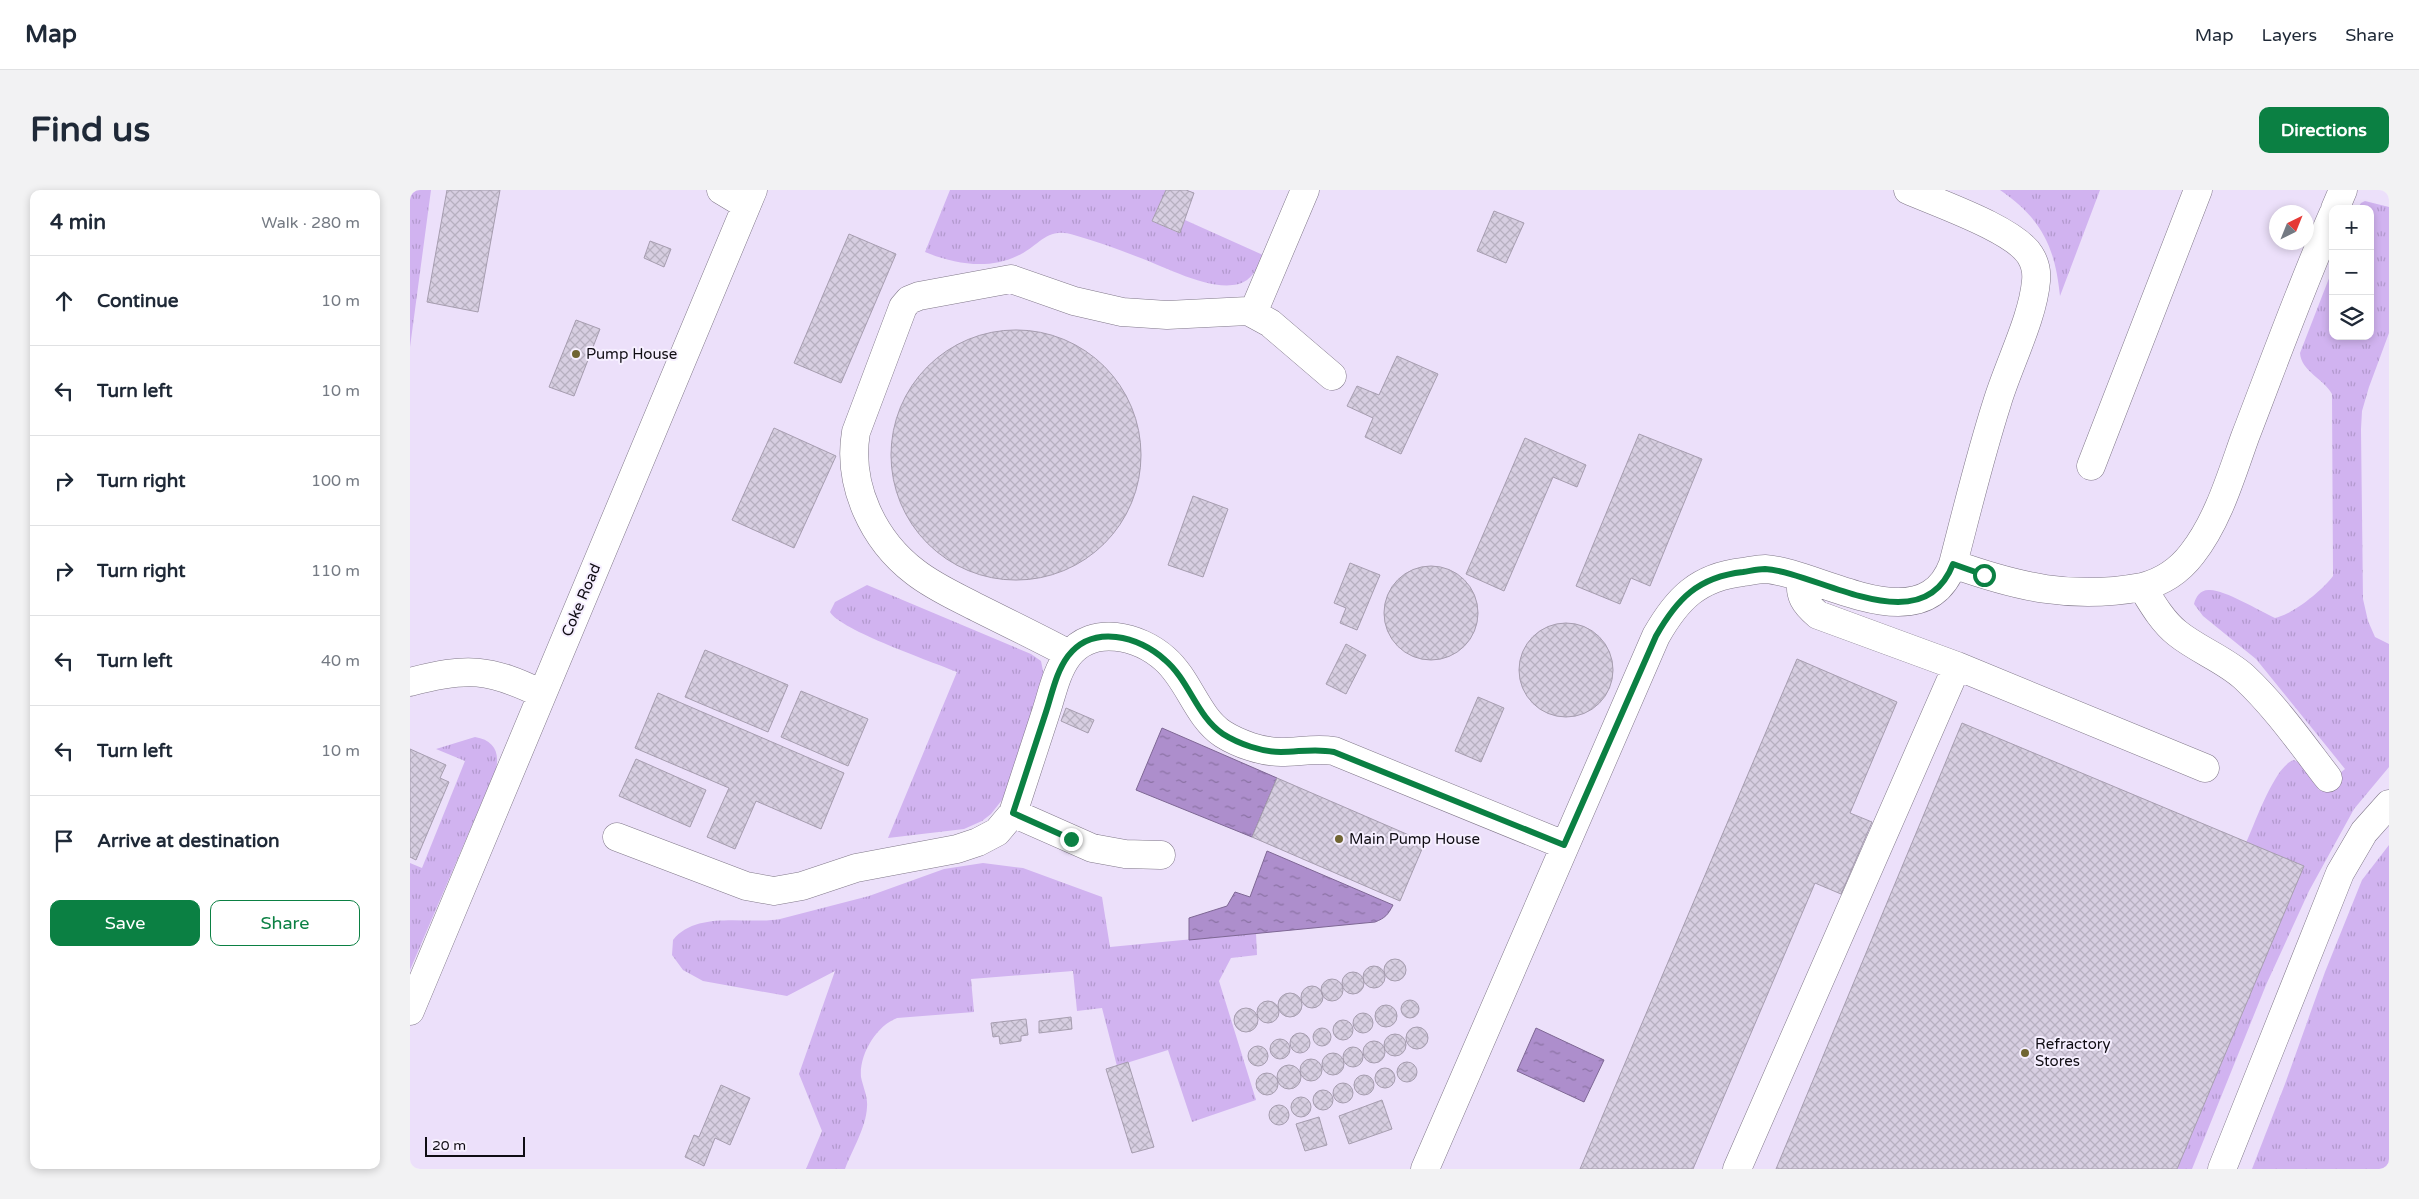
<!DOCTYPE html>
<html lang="en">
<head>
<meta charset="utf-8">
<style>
  :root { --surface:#fff; --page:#f2f2f3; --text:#1f2937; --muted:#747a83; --line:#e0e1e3; --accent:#0b8043 }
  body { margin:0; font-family:"Varela Round",sans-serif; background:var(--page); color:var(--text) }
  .controls { position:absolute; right:15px; top:15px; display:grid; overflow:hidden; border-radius:10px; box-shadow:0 2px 8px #0003 }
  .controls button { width:45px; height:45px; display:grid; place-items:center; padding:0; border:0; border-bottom:1px solid var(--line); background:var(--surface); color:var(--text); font:25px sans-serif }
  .compass { position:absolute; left:1859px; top:15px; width:45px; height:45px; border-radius:50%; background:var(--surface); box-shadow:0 2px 8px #0003; rotate:43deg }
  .scale { position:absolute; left:15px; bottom:12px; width:100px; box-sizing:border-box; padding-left:5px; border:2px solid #0f0c13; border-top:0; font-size:14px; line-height:18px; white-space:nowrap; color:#0f0c13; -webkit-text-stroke:4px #f6efff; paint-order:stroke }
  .stop { position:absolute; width:15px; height:15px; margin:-11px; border:4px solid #0b8043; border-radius:50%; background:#fff }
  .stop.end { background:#0b8043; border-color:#fff; box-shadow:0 1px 5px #0008 }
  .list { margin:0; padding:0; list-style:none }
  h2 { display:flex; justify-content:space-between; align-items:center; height:65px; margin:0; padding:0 20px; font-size:21px }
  h2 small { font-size:16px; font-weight:400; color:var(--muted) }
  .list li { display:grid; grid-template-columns:32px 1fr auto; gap:15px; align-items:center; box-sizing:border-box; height:90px; padding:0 20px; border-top:1px solid var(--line) }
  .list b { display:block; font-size:19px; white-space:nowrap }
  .list em { font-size:16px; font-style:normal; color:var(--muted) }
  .actions { display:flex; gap:10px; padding:15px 20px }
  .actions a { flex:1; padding:11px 0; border:1px solid var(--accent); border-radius:10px; text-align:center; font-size:18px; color:var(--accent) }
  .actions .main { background:var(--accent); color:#fff }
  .icon { flex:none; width:28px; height:28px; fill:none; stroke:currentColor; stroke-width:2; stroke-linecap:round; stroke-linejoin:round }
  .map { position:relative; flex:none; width:1979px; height:979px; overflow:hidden; border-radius:10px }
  header { display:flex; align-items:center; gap:30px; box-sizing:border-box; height:70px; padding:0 25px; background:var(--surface); border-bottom:1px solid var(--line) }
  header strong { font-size:24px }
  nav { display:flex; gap:28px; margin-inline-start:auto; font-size:18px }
  .intro { display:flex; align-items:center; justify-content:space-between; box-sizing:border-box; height:120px; padding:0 30px }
  h1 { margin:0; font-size:35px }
  .button { padding:12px 22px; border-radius:10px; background:var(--accent); color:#fff; font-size:18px; font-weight:700 }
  main { display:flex; gap:30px; padding:0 30px }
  aside { flex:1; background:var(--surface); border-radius:10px; box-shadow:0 2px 8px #0003 }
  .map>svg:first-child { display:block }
  .built { fill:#ece0fa; fill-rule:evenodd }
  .grass { fill:url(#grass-tufts) }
  .water { fill:url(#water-ripples); stroke:#7e6794 }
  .building { fill:url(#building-cross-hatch); stroke:#a69daf }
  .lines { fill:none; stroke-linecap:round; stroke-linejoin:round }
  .minor-casing { stroke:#807889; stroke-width:29 }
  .minor { stroke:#fff; stroke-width:28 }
  .route { stroke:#0b8043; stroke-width:6 }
  .poi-dot { fill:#706532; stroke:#f6efff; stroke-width:2 }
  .labels { text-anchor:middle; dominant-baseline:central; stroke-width:4; stroke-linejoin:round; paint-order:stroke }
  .poi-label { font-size:15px; fill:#0f0c13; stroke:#f6efff; text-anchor:start }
  .street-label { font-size:15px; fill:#0f0c13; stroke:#f6efff }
</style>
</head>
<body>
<header>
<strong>Map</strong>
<nav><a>Map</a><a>Layers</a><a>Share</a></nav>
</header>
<div class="intro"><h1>Find us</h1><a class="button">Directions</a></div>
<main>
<aside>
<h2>4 min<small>Walk · 280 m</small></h2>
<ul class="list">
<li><svg class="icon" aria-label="ahead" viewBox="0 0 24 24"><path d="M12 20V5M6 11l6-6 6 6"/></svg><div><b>Continue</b></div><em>10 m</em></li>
<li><svg class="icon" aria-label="left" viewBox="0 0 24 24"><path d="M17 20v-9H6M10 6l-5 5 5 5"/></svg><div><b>Turn left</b></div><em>10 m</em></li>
<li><svg class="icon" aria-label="right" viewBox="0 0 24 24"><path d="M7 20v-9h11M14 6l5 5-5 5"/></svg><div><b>Turn right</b></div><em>100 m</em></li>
<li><svg class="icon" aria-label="right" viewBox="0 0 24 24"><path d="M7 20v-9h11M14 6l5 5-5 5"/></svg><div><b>Turn right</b></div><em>110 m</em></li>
<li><svg class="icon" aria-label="left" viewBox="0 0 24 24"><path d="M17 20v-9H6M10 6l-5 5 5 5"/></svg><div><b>Turn left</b></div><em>40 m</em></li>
<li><svg class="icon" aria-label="left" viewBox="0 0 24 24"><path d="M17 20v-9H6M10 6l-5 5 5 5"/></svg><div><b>Turn left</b></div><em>10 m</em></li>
<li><svg class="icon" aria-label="arrive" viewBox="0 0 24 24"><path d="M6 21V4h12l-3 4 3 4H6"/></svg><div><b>Arrive at destination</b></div></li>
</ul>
<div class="actions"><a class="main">Save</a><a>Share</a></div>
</aside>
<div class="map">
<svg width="1979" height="979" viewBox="0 0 1979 979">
  <defs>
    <pattern id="grass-tufts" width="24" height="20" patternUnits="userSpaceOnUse" patternTransform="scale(1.25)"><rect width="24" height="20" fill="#d1b3f0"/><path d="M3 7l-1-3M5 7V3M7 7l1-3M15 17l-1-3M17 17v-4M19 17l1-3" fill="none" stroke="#b299cd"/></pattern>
    <pattern id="water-ripples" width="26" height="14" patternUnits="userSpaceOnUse" patternTransform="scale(1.25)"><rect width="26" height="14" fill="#ad8ecc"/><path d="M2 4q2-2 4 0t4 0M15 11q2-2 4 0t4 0" fill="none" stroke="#8b72a4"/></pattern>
    <pattern id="building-cross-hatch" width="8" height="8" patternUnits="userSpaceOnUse" patternTransform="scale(1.25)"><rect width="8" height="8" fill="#d7cee1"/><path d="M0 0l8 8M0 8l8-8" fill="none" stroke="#b7b0c0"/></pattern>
  </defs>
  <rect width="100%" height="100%" fill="#f6efff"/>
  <path class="built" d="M0 0H1979V979H0ZM1923 19H1960V146H1923ZM1866 22H1896V52H1866Z"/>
  <path class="grass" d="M0 0H21L0 157Z
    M540 0H756L742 31 769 43 775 30 853 65C850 73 845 84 837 90 811 108 754 76 728 67 707 59 686 51 664 45 636 36 630 56 607 66 578 80 544 74 515 62Z
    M1590 0H1690L1650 106C1645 57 1632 29 1590 0Z
    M1955 11 1979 17V143L1959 197 1952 221 1951 239 1953 409 1958 431 1965 447 1979 454V577L1944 619 1899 701 1856 795 1782 979H1767L1893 677 1836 653C1845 633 1865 575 1884 570L1890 573 1909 600 1935 579 1846 469 1793 426 1784 414C1786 406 1791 399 1800 400 1815 400 1850 421 1865 428 1882 425 1913 400 1923 386L1922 204C1914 189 1891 181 1890 163L1923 78V146H1960V19H1947L1951 13Z
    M457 395 621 464 631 471 634 486 598 596 592 610 581 624 572 631 554 639 478 648 547 482C523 472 430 440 420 422L425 412Z
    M65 547C83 550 90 561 86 579L0 780V673L12 678 55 571 26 559Z
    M1979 655V979H1842L1875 894 1915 782 1952 690Z
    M573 673 613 678 692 707 700 757 846 743 847 765 821 768 809 791 846 910 782 932 758 860 707 876 692 818 667 821 663 781 561 789 564 822 487 828C466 836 449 865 451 887 453 897 458 907 457 917 456 938 442 960 435 979H396L412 941 389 884 425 781 377 806 293 791 273 780 262 765 263 750C287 720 337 735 370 729L459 706 534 679Z"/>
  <path class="water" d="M752 538 867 588 842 647 726 600Z
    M857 661 983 715C978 725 975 728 965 732L779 750V728L817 716 825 702 840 707Z
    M1126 838 1194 870 1174 912 1107 881Z"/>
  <path class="building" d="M37 0H90L68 122 17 112Z
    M756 0H776L784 3 770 43 742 31Z
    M1084 21 1114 33 1096 73 1067 61Z
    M439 44 486 64 431 193 384 173Z
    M240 51 261 59 254 77 234 68Z
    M166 130 190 139 164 206 139 197Z
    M481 265a125 125 0 1 1 250 0a125 125 0 1 1-250 0Z
    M987 166 1028 184 991 264 955 247 963 228 937 216 947 196 969 205Z
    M364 238 426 266 384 358 322 330Z
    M1229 244 1292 269 1240 396 1221 388 1210 414 1166 396Z
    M1115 248 1176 275 1167 297 1143 287 1094 401 1056 384Z
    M783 306 818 319 793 387 758 375Z
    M940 373 970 385 947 440 930 433 936 418 924 413Z
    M974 423a47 47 0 1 1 94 0a47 47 0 1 1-94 0Z
    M1109 480a47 47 0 1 1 94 0a47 47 0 1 1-94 0Z
    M936 454 956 465 936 504 916 494Z
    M295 460 378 495 358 542 275 507Z
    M1387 469 1487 512 1440 623 1462 632 1431 704 1405 693 1283 979H1170Z
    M391 501 458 529 438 576 371 547Z
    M248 503 434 583 411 639 346 611 325 659 297 647 319 598 225 558Z
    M1068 507 1094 518 1071 572 1045 561Z
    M656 518 684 530 678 543 651 531Z
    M1552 533 1894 676 1767 979H1366Z
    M0 559 36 575 30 588 39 592 6 670 0 667Z
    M226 569 296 600 280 637 209 606Z
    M867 588 1015 652 990 711 842 647Z
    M974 780a11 11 0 1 1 22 0a11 11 0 1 1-22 0Z
    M953 787a11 11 0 1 1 22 0a11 11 0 1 1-22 0Z
    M932 793a11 11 0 1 1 22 0a11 11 0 1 1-22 0Z
    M911 800a11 11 0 1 1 22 0a11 11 0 1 1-22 0Z
    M891 807a11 11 0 1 1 22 0a11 11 0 1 1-22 0Z
    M868 815a12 12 0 1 1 24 0a12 12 0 1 1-24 0Z
    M991 819a9 9 0 1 1 18 0a9 9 0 1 1-18 0Z
    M847 822a11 11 0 1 1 22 0a11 11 0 1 1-22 0Z
    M965 826a11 11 0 1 1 22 0a11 11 0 1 1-22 0Z
    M824 830a12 12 0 1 1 24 0a12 12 0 1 1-24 0Z
    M943 833a10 10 0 1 1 20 0a10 10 0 1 1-20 0Z
    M661 827 662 839 629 843V831Z
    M616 829 618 845 611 846V851L590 854 589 846 583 847 581 833Z
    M923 840a10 10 0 1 1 20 0a10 10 0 1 1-20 0Z
    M996 848a11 11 0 1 1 22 0a11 11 0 1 1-22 0Z
    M903 847a9 9 0 1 1 18 0a9 9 0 1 1-18 0Z
    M880 853a10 10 0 1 1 20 0a10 10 0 1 1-20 0Z
    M974 855a11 11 0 1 1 22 0a11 11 0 1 1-22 0Z
    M860 859a10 10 0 1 1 20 0a10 10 0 1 1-20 0Z
    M953 862a11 11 0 1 1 22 0a11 11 0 1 1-22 0Z
    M838 866a10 10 0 1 1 20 0a10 10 0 1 1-20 0Z
    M933 867a10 10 0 1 1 20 0a10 10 0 1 1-20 0Z
    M912 874a11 11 0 1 1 22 0a11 11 0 1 1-22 0Z
    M890 880a11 11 0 1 1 22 0a11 11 0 1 1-22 0Z
    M718 872 744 957 722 963 696 879Z
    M987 882a10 10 0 1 1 20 0a10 10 0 1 1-20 0Z
    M867 887a12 12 0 1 1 24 0a12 12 0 1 1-24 0Z
    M965 888a10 10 0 1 1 20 0a10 10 0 1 1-20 0Z
    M846 894a11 11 0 1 1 22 0a11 11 0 1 1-22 0Z
    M944 895a10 10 0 1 1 20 0a10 10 0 1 1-20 0Z
    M923 903a10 10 0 1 1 20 0a10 10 0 1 1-20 0Z
    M311 895 340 908 320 955 305 948 294 976 275 967 284 945 289 947Z
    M903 910a10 10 0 1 1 20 0a10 10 0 1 1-20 0Z
    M881 917a10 10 0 1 1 20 0a10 10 0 1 1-20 0Z
    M972 910 982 939 939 954 929 926Z
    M859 925a10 10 0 1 1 20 0a10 10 0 1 1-20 0Z
    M909 927 917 955 895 961 886 934Z"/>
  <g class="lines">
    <defs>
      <path id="minor" d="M311 0 336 15
        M1498 0C1527 13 1604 39 1620 65 1625 73 1627 82 1626 91 1623 128 1598 176 1587 213 1570 266 1557 320 1543 374
        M1925 19 1933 0
        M843 123 895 0
        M1681 276 1788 0
        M1392 388C1388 405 1395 414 1408 425L1547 476 1795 578
        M1732 397C1752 392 1769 381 1782 364 1808 331 1821 286 1835 247 1864 172 1891 97 1923 24
        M659 464C629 448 598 433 568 418 547 407 524 397 505 382 463 350 437 295 446 242L493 117 499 110 509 106 601 89 664 111 712 122 757 125 838 121 860 133 922 186
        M0 492C57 477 79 478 132 504
        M603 623 682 658 715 664 751 665
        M207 647 336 696 364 701 392 696 446 678 547 659 568 652 587 642 603 623C614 589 625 556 636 522 642 504 646 482 658 466 683 434 729 446 755 469 779 490 787 527 813 544 829 554 852 562 871 562 889 562 905 558 924 561L1154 655
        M0 821 343 0
        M1015 979 1246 446C1267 409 1288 387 1333 382 1340 381 1348 379 1355 379 1408 382 1513 455 1543 374 1608 397 1662 410 1732 397 1742 413 1752 431 1767 443 1788 460 1814 469 1834 487 1866 517 1891 553 1918 588
        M1327 979 1547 476
        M1812 979 1930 683 1954 642 1979 614"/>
    </defs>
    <use href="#minor" class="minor-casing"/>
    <use href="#minor" class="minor"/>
  </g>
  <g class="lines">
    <path class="route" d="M661 649 603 623C614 589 625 556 636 522 642 504 646 482 658 466 683 434 729 446 755 470 779 490 787 527 813 544 829 554 852 562 871 562 889 562 905 558 924 562L1154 655 1246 446C1267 409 1288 387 1333 382 1340 381 1348 379 1355 379 1408 382 1512 455 1543 374L1574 385"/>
  </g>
  <g class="poi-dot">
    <circle cx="166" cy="164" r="5"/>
    <circle cx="929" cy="649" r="5"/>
    <circle cx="1615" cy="863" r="5"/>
  </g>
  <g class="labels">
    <g class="poi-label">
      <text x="176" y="164">Pump House</text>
      <text x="939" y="649">Main Pump House</text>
      <text x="1625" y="854">Refractory<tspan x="1625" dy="17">Stores</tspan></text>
    </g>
    <g class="street-label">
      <text transform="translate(171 410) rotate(-67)">Coke Road</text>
    </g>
  </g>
</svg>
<div class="controls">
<button>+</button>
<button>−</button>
<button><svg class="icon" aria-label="layers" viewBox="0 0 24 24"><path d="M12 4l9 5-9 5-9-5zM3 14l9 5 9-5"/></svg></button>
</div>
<svg class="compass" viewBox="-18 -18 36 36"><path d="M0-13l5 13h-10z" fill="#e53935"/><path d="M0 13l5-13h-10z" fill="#747a83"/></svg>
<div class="scale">20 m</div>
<div class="stop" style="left:1574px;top:385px"></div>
<div class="stop end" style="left:661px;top:649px"></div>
</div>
</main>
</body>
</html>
